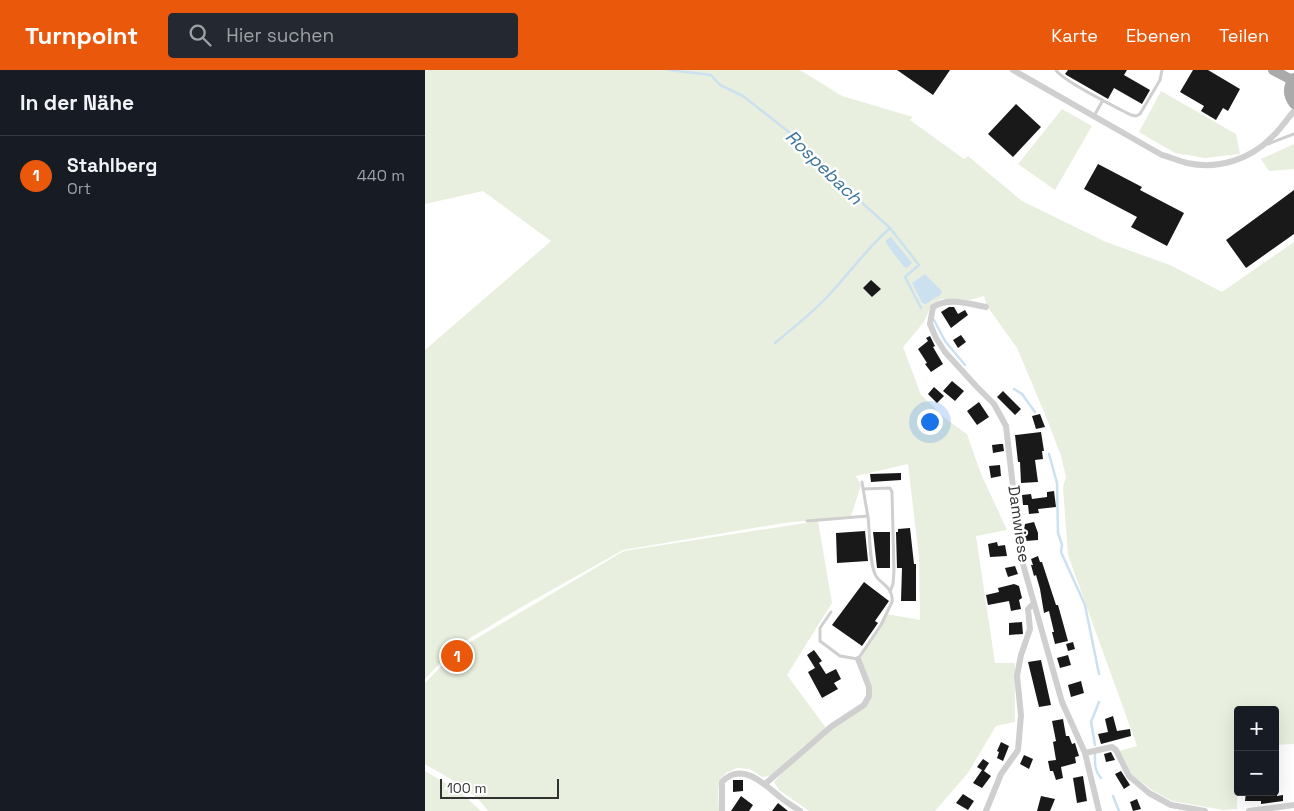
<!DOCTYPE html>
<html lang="de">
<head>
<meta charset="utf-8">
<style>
  :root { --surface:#171b24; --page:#242831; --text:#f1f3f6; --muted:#9ea1a6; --line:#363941; --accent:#ea580c }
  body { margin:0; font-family:"Space Grotesk",sans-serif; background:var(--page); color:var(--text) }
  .controls { position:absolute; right:15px; bottom:15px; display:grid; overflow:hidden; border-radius:5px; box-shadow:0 5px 20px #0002 }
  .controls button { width:45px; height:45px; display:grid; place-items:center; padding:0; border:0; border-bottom:1px solid var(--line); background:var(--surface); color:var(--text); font:25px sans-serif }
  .scale { position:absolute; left:15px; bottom:12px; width:119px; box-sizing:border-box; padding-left:5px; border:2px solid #323232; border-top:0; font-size:14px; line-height:18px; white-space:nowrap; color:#323232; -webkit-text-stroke:4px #fff; paint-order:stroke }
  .you { position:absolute; left:504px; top:351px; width:18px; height:18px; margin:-12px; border:4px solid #fff; border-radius:50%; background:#1a73e8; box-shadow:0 0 0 8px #1a73e833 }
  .badge { display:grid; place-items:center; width:32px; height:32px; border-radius:50%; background:var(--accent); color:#fff; font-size:16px; font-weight:700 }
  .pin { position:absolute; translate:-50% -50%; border:2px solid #fff; box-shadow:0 1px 5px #0006 }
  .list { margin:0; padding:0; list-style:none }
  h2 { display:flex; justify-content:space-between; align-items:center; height:65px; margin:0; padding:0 20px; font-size:21px }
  h2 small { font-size:16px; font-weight:400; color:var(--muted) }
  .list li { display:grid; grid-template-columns:32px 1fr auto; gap:15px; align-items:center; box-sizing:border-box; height:80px; padding:0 20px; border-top:1px solid var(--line) }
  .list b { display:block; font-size:19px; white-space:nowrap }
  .list p { margin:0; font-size:16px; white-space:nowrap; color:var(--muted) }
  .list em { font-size:16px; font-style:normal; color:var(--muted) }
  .icon { flex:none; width:28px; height:28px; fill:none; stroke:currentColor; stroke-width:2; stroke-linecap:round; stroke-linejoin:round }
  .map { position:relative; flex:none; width:869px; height:741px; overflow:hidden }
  header { display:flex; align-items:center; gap:30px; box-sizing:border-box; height:70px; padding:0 25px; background:var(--accent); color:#fff }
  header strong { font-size:24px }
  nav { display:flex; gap:28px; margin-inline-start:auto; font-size:18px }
  .search { width:350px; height:45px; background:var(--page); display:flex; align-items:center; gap:12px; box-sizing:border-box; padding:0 18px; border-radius:5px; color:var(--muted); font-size:19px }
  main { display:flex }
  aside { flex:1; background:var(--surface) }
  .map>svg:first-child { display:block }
  .green { fill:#e8efdf }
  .water { fill:#cbe1ef }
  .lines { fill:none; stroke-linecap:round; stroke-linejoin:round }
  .stream { stroke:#cbe1ef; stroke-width:2.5 }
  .building { fill:#191919 }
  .service { stroke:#cfcfcf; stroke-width:3 }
  .minor { stroke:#cfcfcf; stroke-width:6 }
  .primary { stroke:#aaa; stroke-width:10 }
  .labels { text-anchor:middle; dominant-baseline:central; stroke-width:5; stroke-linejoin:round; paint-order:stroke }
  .street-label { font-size:16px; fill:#323232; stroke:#fff }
  .water-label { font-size:18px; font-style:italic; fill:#3a7499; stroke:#fff }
</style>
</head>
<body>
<header>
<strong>Turnpoint</strong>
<div class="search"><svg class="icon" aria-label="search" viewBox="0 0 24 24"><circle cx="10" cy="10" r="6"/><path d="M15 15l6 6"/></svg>Hier suchen</div>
<nav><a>Karte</a><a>Ebenen</a><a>Teilen</a></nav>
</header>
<main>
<aside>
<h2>In der Nähe<small></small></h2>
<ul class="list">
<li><span class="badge">1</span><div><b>Stahlberg</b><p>Ort</p></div><em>440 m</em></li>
</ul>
</aside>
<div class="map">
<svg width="869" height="741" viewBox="0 0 869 741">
  <rect width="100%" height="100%" fill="#fff"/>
  <path class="green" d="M0 0H375L417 26 488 47 485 50 539 89 543 86 597 131 681 172 745 195 797 222 869 172V674L850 675V640H813L812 739 798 740 747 731 727 720 707 705 694 681 712 676 643 485 638 417 641 407 636 386 622 349 592 278 562 236 559 226 545 230 516 229 506 235 499 252 478 277 496 325 522 350 542 364 556 404 582 460 551 466 570 593H590V652L571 656 543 703 510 741H384L354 720 349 712 383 676 439 636 445 626 434 589 462 544 495 550 494 487 483 394 431 406 436 415 426 446 359 453 198 480 100 535 30 577 0 609V280L126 171 58 121 0 134Z
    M736 21 811 64 815 84 780 88 750 83 714 62Z
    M637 39 667 56 630 120 593 94Z
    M869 74V99L844 101 836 89Z
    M393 451 407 533 362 605 401 658 372 682 345 706 337 707 325 699 312 698 301 703 295 710 293 721 294 741H63C49 720 21 707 0 694V613L32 580 199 481Z
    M0 701 34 721 56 741H0Z"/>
  <path class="water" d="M466 167 487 193 482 198 479 197 461 173V170Z
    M500 204 517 221 516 224 501 234 497 233 487 213Z"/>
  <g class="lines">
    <path class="stream" d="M244 0 286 5 295 15 318 26 369 66 397 100 422 119 465 158 494 195 480 207 496 238
      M509 250 520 271 540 295
      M350 273C368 258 386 244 402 227 424 204 441 179 465 158
      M589 319 597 324 610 342
      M624 384 632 413 633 463 637 475 636 482 660 535 674 604
      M670 675 666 652 674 632
      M670 684C670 694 669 700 676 708
      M688 726 694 741"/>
  </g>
  <path class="building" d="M472 0H525L508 25Z
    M643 0H702L699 5 725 20 717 34 689 18 683 29 643 6 640 4Z
    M768 0H783L815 19 803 41 798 38 791 50 776 41 779 36 755 22Z
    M591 34 616 57 588 87 563 64Z
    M673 94 717 117 715 120 759 143 742 176 706 157 712 147 659 119Z
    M869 120V164L821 198 801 170Z
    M446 210 456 219 447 227 438 218Z
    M524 237H529L533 244 540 240 543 245 526 258 516 242Z
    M536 265 541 272 533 278 528 270Z
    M505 266 510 276 508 277 518 294 506 302 500 294 502 293 493 279 503 271 501 268Z
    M527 311 539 321 530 331 518 321Z
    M509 317 519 326 512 333 503 324Z
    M578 321 596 339 590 345 572 327Z
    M554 332 564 347 552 355 542 341Z
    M615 344 620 357 611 359 607 346Z
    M616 362 619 381H617L618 389 610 390 613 412 596 413 595 392H593L590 365Z
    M575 374H578L579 381 568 383 567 375Z
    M575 395 576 406 566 408 564 396Z
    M476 403V410L446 412 445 404Z
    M629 421 631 437 613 439 614 443 604 444 603 435H598L597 425 606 424 607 429 622 427V422Z
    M609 452 613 463V470L601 471 598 465 600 454Z
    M485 458 489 494H491V531H476L477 498H472L471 462H473V459Z
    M440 461 443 491 412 493 411 463Z
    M448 462H465V498H452Z
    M572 472 573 476 580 475 582 486 565 487 563 474Z
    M613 486 615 492H617L631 535H633L643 571 630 574 627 562H629L624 541 619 543 615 519 611 505 609 506 606 495H608L606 489Z
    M590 496 593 504 583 507 580 498Z
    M439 512 464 531 450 551 453 553 437 576 407 555Z
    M589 514 594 516 597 528 594 530 596 539 586 541 584 531 563 535 561 525 574 522 573 518Z
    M597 552 598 564 584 565V553Z
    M648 572 650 579 643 581 641 574Z
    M389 580 397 591 394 593 401 604 411 599 416 609 409 613 413 619 397 628 383 602 390 598 382 585Z
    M643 585 646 595 635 598 632 588Z
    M616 590 626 635 614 637 603 592Z
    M656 611 659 623 646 627 643 615Z
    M688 646 692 661 705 659 706 666 676 674 673 664 683 662 680 649Z
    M638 649 641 666H644L647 674 650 673 654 686 650 687 651 693 636 697 638 708 631 710 628 701H625L623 691 631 690 628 672 631 671 627 651Z
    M576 672 584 676 578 691 572 688 574 682 572 681Z
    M686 682 690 690 681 692 679 684Z
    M599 685 608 689 604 699 595 694Z
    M558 689 564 693 559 701 566 706 557 718 548 713 557 700 552 697Z
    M696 701 705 715 699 719 690 704Z
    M658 706 662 731 652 733 648 708Z
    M308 710H318V721L308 722Z
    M821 722 852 723V726L858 725V731L836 734V731H820Z
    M538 724 549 731 543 740 531 733Z
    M316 726 328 735 324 741H306Z
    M616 726 630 729 625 741H612Z
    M712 729 716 739 708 741 705 732Z
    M353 733 363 741H347Z"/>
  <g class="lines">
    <path class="service" d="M631 0C637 11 691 37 706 45L711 46 715 44 735 10 737 0
      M669 46 678 30
      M843 74 869 64
      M438 419 465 418 467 422 469 501 468 514 465 522
      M382 451 443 446
      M406 542 395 558V571L415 586 433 589 456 555 467 532C469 518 457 515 451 506 444 494 445 462 443 447 441 436 439 424 437 412"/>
    <path class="minor" d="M588 0 737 85C745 87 754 91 762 93 793 100 826 89 847 67 855 60 862 49 869 41
      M561 237C544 234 523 227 508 237L505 254 511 268 520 282 551 316 569 334 581 356 596 487 637 632 660 683 674 741
      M660 683 687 677 691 680 704 706 724 723 746 735 780 741
      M340 714 407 656 439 635 444 626V617L433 589
      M297 741V712C317 691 339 714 355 727 361 732 368 736 375 741
      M561 741 576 704 593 680 596 645 592 606 596 585 605 559 603 539 609 533
      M824 741 869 735"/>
    <path class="primary" d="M848 0 867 10
      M869 8C862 17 863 26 869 34"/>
  </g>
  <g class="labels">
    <g class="street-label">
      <text transform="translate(594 454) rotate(82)">Damwiese</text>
    </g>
    <g class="water-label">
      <text transform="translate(399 97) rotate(44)">Rospebach</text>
    </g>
  </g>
</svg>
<div class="controls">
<button>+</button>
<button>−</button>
</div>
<div class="scale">100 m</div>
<div class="you"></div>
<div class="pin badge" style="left:32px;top:586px">1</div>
</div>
</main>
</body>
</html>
